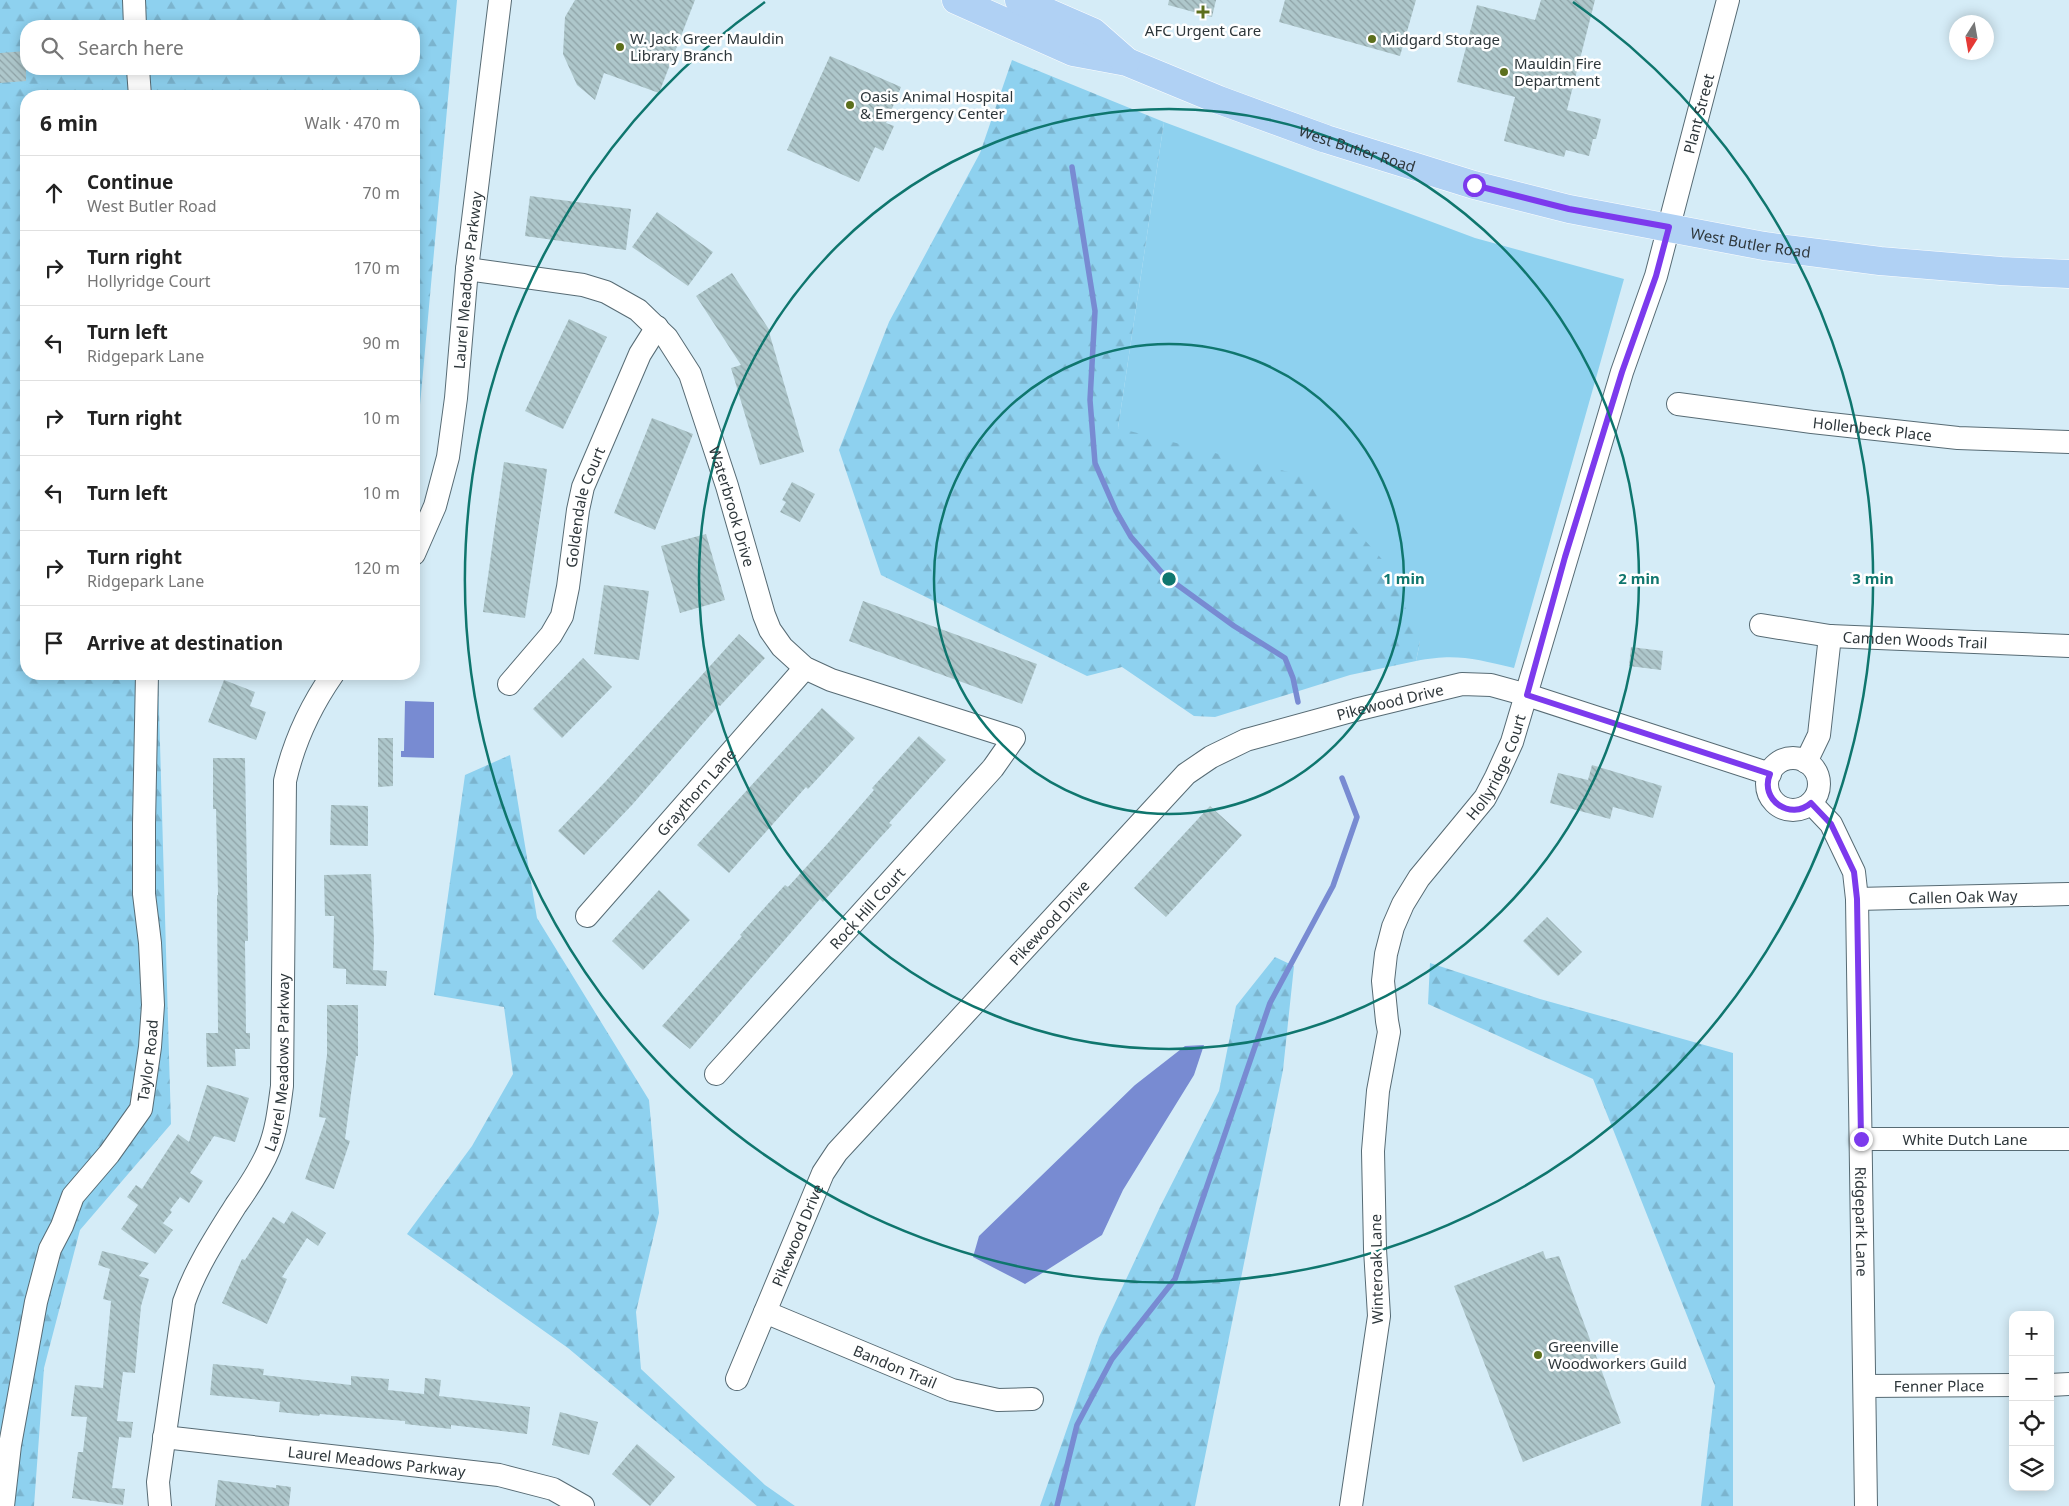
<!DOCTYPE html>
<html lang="en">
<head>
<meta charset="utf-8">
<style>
  :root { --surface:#fff; --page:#f2f2f2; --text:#222; --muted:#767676; --line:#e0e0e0 }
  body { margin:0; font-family:"Noto Sans",sans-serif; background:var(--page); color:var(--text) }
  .controls { position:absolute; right:15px; bottom:15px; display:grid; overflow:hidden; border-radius:10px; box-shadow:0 2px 12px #0003 }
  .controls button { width:45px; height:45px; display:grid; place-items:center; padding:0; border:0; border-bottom:1px solid var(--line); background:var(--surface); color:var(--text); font:25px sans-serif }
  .compass { position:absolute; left:1949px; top:15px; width:45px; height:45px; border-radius:50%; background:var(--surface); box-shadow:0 2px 12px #0003; rotate:191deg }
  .stop { position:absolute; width:15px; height:15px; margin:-11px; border:4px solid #7c3aed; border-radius:50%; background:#fff }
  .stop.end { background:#7c3aed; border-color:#fff; box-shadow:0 1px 5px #0008 }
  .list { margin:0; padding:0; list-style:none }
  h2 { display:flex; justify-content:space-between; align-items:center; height:65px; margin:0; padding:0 20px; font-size:21px }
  h2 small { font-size:16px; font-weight:400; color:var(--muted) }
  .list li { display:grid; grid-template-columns:32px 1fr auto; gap:15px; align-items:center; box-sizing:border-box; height:75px; padding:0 20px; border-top:1px solid var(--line) }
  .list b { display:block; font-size:19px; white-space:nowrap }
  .list p { margin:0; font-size:16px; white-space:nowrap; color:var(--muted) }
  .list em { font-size:16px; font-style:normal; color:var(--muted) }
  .icon { flex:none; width:28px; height:28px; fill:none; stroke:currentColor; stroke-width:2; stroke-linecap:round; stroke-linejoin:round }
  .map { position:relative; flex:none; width:2069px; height:1506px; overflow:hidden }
  .search { position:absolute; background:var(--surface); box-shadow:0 2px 12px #0003; left:20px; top:20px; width:400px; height:55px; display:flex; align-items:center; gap:12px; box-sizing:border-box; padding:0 18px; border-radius:20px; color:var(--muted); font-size:19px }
  .panel { position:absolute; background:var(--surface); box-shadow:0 2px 12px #0003; left:20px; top:90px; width:400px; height:590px; border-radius:20px }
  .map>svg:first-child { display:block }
  .green { fill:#8ed1ef }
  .forest { fill:url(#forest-firs); fill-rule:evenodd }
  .water { fill:#788bd2 }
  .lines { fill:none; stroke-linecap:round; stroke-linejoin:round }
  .stream { stroke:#788bd2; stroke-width:5.5 }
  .building { fill:url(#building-back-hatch) }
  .street-casing { stroke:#576b74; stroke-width:24 }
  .primary-casing { stroke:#fff; stroke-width:29 }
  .street { stroke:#fff; stroke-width:22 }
  .primary { stroke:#b0d1f4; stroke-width:28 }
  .route { stroke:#7c3aed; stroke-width:6 }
  .ring { fill:none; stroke:#0f766e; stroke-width:2.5 }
  .poi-dot { fill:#5c6f1c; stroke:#fff; stroke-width:2 }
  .labels { text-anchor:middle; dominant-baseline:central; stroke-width:5; stroke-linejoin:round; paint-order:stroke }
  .poi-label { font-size:15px; fill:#2e373b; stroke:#fff; text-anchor:start }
  .street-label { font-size:15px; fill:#2e373b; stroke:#fff }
  .centre { fill:#0f766e; stroke:#fff; stroke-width:2.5 }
  .ring-label { font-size:15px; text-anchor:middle; font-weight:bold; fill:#0f766e; stroke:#fff; stroke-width:5; stroke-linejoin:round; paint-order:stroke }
</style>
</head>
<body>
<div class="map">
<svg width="2069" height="1506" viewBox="0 0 2069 1506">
  <defs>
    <pattern id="forest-firs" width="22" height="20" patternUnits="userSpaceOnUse" patternTransform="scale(1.25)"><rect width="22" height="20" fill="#8ed1ef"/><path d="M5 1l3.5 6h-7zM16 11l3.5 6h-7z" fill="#7bb4ce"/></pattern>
    <pattern id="building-back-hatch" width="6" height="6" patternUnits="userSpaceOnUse" patternTransform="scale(1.25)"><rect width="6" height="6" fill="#aec7cb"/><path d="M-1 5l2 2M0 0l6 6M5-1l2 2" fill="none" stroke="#8ea2a6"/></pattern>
  </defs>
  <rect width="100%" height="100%" fill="#d5ecf7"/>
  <path class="green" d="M1164 122 1475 238 1624 279 1514 668C1475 659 1456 653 1416 661L1420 642 1118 428Z"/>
  <path class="forest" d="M0 0H457L418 427 414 426V96H26V674H158L171 1124 80 1230 44 1368 34 1506H0ZM26 26H414V69H26Z
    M1012 60 1164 122 1118 428 1308 477 1388 566 1420 642 1416 661 1350 675 1215 717 1194 716 1122 667 1087 676 881 575 839 450 889 322 980 153Z
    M510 755 537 918 649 1100 659 1213 636 1312 641 1369 765 1485 795 1506H757L568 1348 407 1234 472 1146 513 1074 504 1007 434 995 465 775Z
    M1275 957 1294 966 1283 1070 1195 1506H1040L1099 1337 1160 1207 1219 1091 1236 1006Z
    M1430 963 1540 999 1733 1053V1506H1701L1715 1386 1593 1079 1428 1004Z"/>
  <path class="water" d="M405 701 434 702V758L401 757V751H404Z
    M1204 1045 1194 1075 1123 1190 1102 1235 1025 1284 973 1257 979 1236 1135 1085 1185 1046Z"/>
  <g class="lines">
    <path class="stream" d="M1072 167 1095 311 1090 400 1095 463 1116 511 1131 537 1165 576 1234 626 1285 658 1293 678 1298 702
      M1057 1506 1077 1425 1112 1359 1175 1279 1270 1003 1333 886 1357 817 1342 778"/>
  </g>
  <path class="building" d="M575 0H695L659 93 604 73 595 100 577 85 563 54 565 17Z
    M1169 0H1216L1212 17 1168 5Z
    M1285 0H1416L1400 56 1279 22Z
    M1541 0H1595L1567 110 1601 119 1596 139H1593L1589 156 1566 150 1564 157 1504 141 1515 97 1457 82 1477 5 1535 20Z
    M26 51V81L0 83V53Z
    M830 56 901 87 886 123 894 126 883 151 875 147 859 182 787 150Z
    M530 196 631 209 626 250 525 236Z
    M657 212 713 252 688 286 632 247Z
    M732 273 770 331 769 332 804 452 760 465 731 368 741 365 696 296Z
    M569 319 607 337 563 429 525 411Z
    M652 418 693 434 655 530 614 513Z
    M504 462 547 469 525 618 483 612Z
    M792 482 815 494 800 522 780 512 786 502 782 500Z
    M706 534 725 600 680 613 661 546Z
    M604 585 649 591 639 660 594 654Z
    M863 601 1037 664 1022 704 849 641Z
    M739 634 765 658 720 706 719 705 632 805 584 855 558 831 606 781Z
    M1631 647 1663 651 1661 670 1629 666Z
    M583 658 612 687 562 738 533 709Z
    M224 680 255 692 250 706 266 712 256 740 208 722Z
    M822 708 855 738 808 789 806 787 729 873 697 845Z
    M919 736 946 760 889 823 892 825 878 840 823 902 820 899 690 1049 662 1026 742 936 740 935 785 885 788 887 829 842 874 790 872 788Z
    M378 738H393V786L378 787Z
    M213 758H245L248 941H245L246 1033H250V1049H235L236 1066 207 1067 206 1033H218L217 895H218L216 809H213Z
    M1592 765 1662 786 1653 818 1613 807 1610 819 1550 803 1558 773 1588 780Z
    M331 805 368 806V846L330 845Z
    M1210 806 1242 835 1166 917 1134 888Z
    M371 874 374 941 373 970 387 971 386 986 346 984V969L333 968 334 916H325L324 875Z
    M659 890 690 920 643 970 612 941Z
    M1547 917 1582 952 1558 976 1523 941Z
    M327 1005H358V1056H356L345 1139 350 1141 334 1189 305 1179 326 1118 319 1117 327 1055Z
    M207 1085 249 1098 235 1142 214 1136 190 1173 203 1181 189 1203 180 1197 170 1210 172 1212 163 1223 161 1222 173 1230 155 1254 121 1229 138 1205 127 1197 136 1185 142 1189 178 1134 189 1142Z
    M292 1211 326 1233 318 1246 307 1238 282 1277 287 1279 267 1324 222 1303 242 1259 245 1260 273 1217 284 1224Z
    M102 1251 149 1263 139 1276 149 1279 141 1306 135 1373 123 1372 117 1421 133 1422 131 1438 119 1437 112 1488 125 1489 123 1505 72 1498 78 1452H83L87 1417 71 1416 75 1385 103 1388 111 1301 103 1299 110 1269 98 1265Z
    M1543 1251 1546 1259 1559 1256 1621 1423 1523 1462 1454 1286Z
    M213 1364 264 1369 263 1375 351 1385V1376L389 1379 388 1390 424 1394 425 1378 441 1380 439 1396 530 1407 527 1434 451 1425V1429L405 1424V1421L320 1414 319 1416 279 1412 280 1402 210 1395Z
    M560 1412 598 1422 589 1455 552 1445Z
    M637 1444 675 1477 650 1506 612 1474Z
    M218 1480 276 1488V1485L291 1487 289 1506H215Z"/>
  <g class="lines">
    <defs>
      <g id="street">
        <path d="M134 0 135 26"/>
        <path d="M138 69 140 96"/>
        <path id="s1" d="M467 269 583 285 606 292 638 310 667 338 690 374 727 486 764 615 770 630 782 647 805 668 831 680 1014 738 993 768 716 1074"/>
        <path id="s2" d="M1678 404 1812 422 1958 438 2069 442"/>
        <path id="s3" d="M414 554 435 506 448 457 456 398 467 269 500 0"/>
        <path id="s4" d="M1761 625 1830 636 2069 646"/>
        <path id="s5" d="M509 684 551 635 562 616 568 587 578 510 583 487 640 354 657 327"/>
        <circle cx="1793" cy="784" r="26"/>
        <path d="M1806 762 1819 735 1830 636"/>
        <path id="s6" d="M1811 803 1831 824 1854 872 1857 899 1866 1506"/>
        <path id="s7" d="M1857 899 2069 894"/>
        <path id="s8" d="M587 916 805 668"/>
        <path id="s9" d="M1861 1139H2069"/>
        <path id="s10" d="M765 1312 952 1390 998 1400 1032 1399"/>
        <path id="s11" d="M737 1379 823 1173 837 1152 1186 774 1211 757 1246 740 1355 710 1462 684 1491 685 1527 695 1770 774"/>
        <path d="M2050 1385 2069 1384"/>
        <path id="s12" d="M1865 1386 2013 1385"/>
        <path id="s13" d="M164 1437 499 1475 553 1489 583 1506"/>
        <path id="s14" d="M3 1506 10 1445 36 1302 50 1249 62 1226 73 1196 109 1154 141 1109 150 1047 153 1005 150 943 144 894V824L147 674"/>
        <path id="s15" d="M160 1506 158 1482 184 1302C196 1267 216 1237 236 1205 248 1188 261 1169 269 1149 277 1129 279 1108 282 1086L285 781C294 741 310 707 333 674"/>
        <path id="s16" d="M1351 1506 1379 1316 1375 1249 1373 1151 1378 1091 1389 1032 1387 1021 1383 981 1386 954 1393 927 1403 904 1419 878 1485 798 1496 777 1512 742 1622 372 1656 276 1728 0"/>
      </g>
      <g id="primary">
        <path id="s17" d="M956 0 1073 52 1127 62 1219 100 1326 139 1474 185 1569 209 1764 246 1880 261 2001 271 2069 274"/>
        <path d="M1019 0 1093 32 1126 61"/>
      </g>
    </defs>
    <use href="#street" class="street-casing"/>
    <use href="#primary" class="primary-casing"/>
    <use href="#street" class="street"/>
    <use href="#primary" class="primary"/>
  </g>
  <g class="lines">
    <path class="route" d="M1474 185 1569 209 1669 227 1656 276 1622 372 1565 557 1527 695 1770 774C1759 800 1791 821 1811 803L1831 824 1854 872 1857 899 1861 1139"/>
  </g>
  <g class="ring">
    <circle cx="1169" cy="579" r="235"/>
    <circle cx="1169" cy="579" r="470"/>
    <path d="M1573 2A704 704 0 1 1 765 2"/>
  </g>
  <g class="poi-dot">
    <path d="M1200.5 4.5h5v5h5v5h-5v5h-5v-5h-5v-5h5z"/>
    <circle cx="1372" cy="39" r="5"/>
    <circle cx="620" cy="47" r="5"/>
    <circle cx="1504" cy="72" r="5"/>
    <circle cx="850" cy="105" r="5"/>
    <circle cx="1538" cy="1355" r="5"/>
  </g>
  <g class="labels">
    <g class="poi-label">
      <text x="1203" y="30" text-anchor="middle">AFC Urgent Care</text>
      <text x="630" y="38">W. Jack Greer Mauldin<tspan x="630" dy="17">Library Branch</tspan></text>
      <text x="1382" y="39">Midgard Storage</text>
      <text x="1514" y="63">Mauldin Fire<tspan x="1514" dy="17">Department</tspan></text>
      <text x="860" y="96">Oasis Animal Hospital<tspan x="860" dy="17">&amp; Emergency Center</tspan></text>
      <text x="1548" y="1346">Greenville<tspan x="1548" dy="17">Woodworkers Guild</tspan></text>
    </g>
    <g class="street-label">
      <text stroke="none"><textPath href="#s16" startOffset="1461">Plant Street</textPath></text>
      <text stroke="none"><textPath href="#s17" startOffset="429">West Butler Road</textPath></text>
      <text stroke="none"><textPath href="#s17" startOffset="834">West Butler Road</textPath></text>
      <text stroke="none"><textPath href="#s3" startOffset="281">Laurel Meadows Parkway</textPath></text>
      <text stroke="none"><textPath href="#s2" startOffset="196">Hollenbeck Place</textPath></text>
      <text stroke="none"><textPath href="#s1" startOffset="400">Waterbrook Drive</textPath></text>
      <text stroke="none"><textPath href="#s5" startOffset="198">Goldendale Court</textPath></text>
      <text stroke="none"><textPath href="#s4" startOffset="155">Camden Woods Trail</textPath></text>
      <text stroke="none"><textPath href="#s11" startOffset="981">Pikewood Drive</textPath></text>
      <text stroke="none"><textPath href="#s16" startOffset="776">Hollyridge Court</textPath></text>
      <text stroke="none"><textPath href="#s8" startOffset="165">Graythorn Lane</textPath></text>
      <text stroke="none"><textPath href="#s7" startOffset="106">Callen Oak Way</textPath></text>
      <text transform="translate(867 908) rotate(-48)">Rock Hill Court</text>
      <text stroke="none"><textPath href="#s11" startOffset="561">Pikewood Drive</textPath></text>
      <text stroke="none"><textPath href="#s14" startOffset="479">Taylor Road</textPath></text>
      <text stroke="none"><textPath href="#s15" startOffset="469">Laurel Meadows Parkway</textPath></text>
      <text stroke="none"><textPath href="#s9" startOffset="104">White Dutch Lane</textPath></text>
      <text stroke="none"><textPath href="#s6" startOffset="432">Ridgepark Lane</textPath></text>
      <text stroke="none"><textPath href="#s11" startOffset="156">Pikewood Drive</textPath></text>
      <text transform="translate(1376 1269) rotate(-91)">Winteroak Lane</text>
      <text stroke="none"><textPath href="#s10" startOffset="141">Bandon Trail</textPath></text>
      <text stroke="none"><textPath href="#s12" startOffset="74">Fenner Place</textPath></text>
      <text stroke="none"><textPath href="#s13" startOffset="214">Laurel Meadows Parkway</textPath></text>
    </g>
  </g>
  <circle cx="1169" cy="579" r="8" class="centre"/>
  <g class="ring-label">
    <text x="1404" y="584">1 min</text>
    <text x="1639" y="584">2 min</text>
    <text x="1873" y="584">3 min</text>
  </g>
</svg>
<div class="controls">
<button>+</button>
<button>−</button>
<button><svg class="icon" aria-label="locate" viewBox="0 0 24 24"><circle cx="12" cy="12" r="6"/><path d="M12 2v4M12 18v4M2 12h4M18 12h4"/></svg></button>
<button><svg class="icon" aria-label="layers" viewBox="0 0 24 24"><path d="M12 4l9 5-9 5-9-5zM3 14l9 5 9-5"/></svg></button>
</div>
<svg class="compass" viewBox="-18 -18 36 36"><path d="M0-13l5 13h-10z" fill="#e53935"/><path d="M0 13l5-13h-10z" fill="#767676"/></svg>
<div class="stop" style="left:1474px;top:185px"></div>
<div class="stop end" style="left:1861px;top:1139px"></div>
<div class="search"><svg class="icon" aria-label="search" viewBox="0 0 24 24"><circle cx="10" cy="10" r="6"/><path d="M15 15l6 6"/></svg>Search here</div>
<section class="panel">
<h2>6 min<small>Walk · 470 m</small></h2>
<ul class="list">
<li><svg class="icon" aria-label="ahead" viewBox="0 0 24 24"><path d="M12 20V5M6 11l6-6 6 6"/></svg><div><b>Continue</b><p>West Butler Road</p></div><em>70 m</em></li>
<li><svg class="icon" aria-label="right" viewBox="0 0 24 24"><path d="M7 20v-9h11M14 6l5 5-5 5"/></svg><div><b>Turn right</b><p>Hollyridge Court</p></div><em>170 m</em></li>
<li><svg class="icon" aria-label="left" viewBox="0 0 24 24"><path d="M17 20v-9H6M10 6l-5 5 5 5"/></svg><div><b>Turn left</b><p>Ridgepark Lane</p></div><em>90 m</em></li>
<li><svg class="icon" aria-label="right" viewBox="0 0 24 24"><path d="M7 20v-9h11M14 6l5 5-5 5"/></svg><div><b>Turn right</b></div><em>10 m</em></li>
<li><svg class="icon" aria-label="left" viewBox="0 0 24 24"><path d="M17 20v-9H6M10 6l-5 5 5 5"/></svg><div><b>Turn left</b></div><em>10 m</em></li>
<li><svg class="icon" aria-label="right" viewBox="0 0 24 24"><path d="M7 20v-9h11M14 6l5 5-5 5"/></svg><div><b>Turn right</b><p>Ridgepark Lane</p></div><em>120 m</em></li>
<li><svg class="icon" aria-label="arrive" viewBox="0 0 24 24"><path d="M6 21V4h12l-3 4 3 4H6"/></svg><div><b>Arrive at destination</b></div></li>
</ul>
</section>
</div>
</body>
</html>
